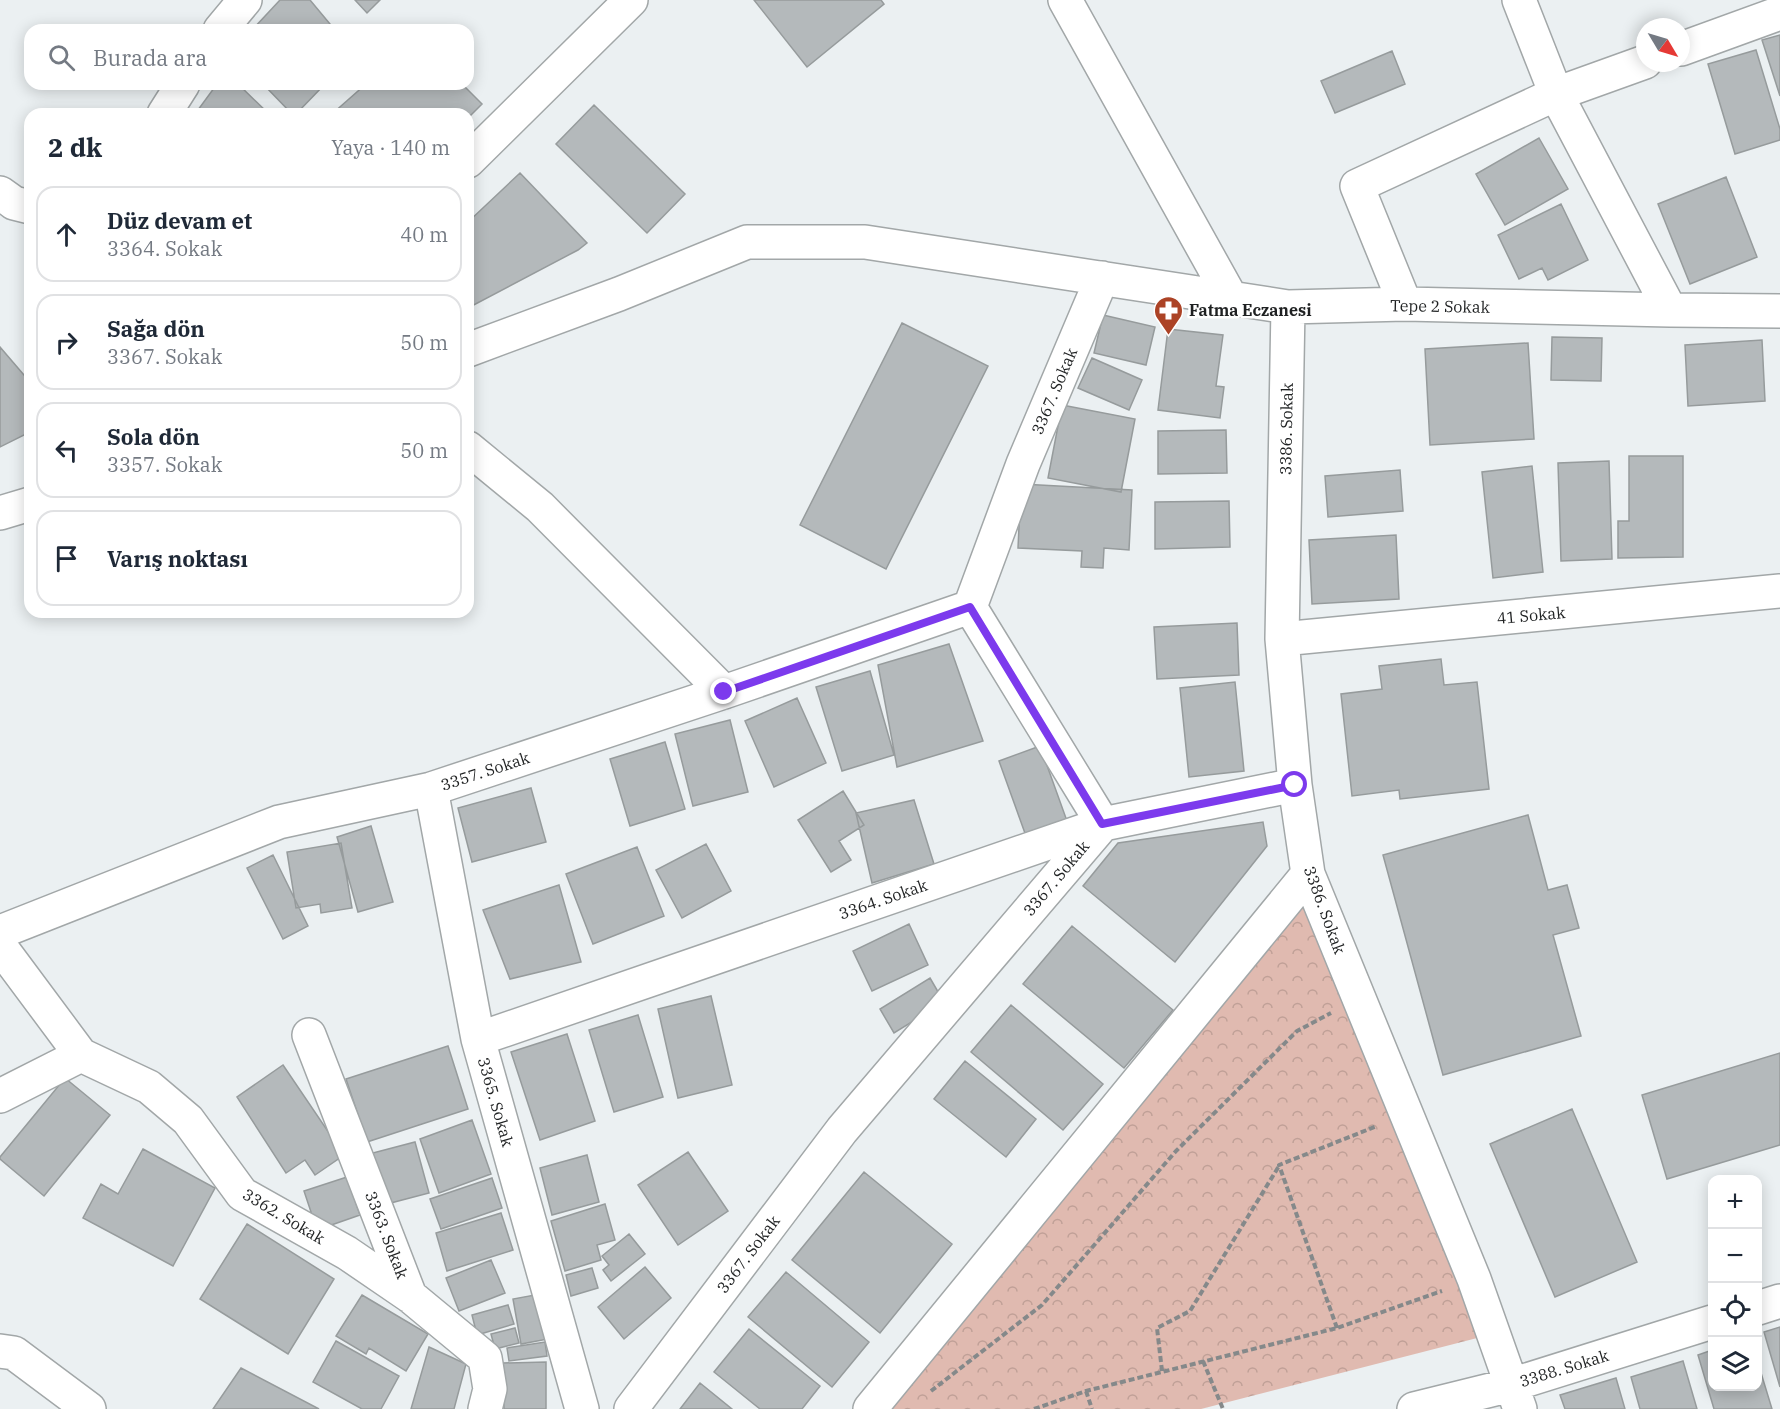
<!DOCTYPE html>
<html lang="tr">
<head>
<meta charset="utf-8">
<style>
  :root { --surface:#fff; --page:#f2f2f3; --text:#1f2937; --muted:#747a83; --line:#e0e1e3 }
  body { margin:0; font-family:"IBM Plex Serif",serif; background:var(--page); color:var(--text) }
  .controls { position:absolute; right:18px; bottom:18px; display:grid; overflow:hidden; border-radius:12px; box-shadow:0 3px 15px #0003 }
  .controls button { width:54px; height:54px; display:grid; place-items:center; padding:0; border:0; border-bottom:2px solid var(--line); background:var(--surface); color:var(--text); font:30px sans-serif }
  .compass { position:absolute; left:1636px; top:18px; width:54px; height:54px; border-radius:50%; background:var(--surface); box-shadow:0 3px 15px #0003; rotate:128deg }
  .stop { position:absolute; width:18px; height:18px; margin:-14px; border:4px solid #7c3aed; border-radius:50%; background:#fff }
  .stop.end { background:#7c3aed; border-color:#fff; box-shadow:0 2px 6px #0008 }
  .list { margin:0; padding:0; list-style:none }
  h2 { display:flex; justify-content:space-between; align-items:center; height:78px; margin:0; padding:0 24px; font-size:26px }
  h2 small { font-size:20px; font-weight:400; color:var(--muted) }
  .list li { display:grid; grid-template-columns:39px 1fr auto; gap:18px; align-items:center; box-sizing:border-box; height:96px; margin:0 12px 12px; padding:0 12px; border:2px solid var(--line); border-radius:18px }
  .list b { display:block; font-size:22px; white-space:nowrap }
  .list p { margin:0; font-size:20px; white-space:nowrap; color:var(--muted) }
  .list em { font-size:20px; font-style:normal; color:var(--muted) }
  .icon { flex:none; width:33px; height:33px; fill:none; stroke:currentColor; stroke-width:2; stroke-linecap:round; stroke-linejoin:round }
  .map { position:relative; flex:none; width:1780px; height:1409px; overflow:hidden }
  .search { position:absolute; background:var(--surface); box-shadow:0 3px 15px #0003; left:24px; top:24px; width:450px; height:66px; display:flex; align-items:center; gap:15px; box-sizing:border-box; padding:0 21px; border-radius:18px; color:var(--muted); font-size:22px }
  .panel { position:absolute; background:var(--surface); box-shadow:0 3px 15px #0003; left:24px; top:108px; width:450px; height:510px; border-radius:18px }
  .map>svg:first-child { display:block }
  .forest { fill:url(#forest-crowns) }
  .building { fill:#b4b9bb; stroke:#969b9c; stroke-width:1.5 }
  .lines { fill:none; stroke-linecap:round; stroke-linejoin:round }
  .street-casing { stroke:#a2a7a8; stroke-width:36 }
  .path { stroke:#85898a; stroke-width:4; stroke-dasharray:6 3; stroke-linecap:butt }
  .street { stroke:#fff; stroke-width:33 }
  .route { stroke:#7c3aed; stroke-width:8 }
  .labels { text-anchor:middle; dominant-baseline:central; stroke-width:5; stroke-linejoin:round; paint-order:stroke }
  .street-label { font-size:16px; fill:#1f2122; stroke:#fff }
  .poi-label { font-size:16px; font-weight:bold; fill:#1f2122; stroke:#fff; text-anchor:start }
</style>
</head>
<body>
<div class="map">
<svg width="1780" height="1409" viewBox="0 0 1780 1409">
  <defs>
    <pattern id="forest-crowns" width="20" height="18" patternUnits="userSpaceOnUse" patternTransform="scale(1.5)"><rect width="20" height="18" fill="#e0bab0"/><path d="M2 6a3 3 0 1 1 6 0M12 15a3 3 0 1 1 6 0" fill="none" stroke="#c0a097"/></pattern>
  </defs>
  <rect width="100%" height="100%" fill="#ebf0f2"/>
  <path class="forest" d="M1303 902 1485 1336 1201 1409H888Z"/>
  <path class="building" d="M280 0H310L335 30H252Z
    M355 0H380L367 13Z
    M754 0H881L884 4 807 67Z
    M1780 35V96L1762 40Z
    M1756 50 1780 129V140L1735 154 1708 64Z
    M1392 51 1405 84 1335 113 1321 81Z
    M217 84H238L269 114H195Z
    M263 84H325L296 114H292Z
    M366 84H462L482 104 468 118V114H332Z
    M594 105 685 194 647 233 556 144Z
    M1539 138 1568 189 1505 225 1476 174Z
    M520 173 587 243 578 250 468 308V222Z
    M1726 177 1757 257 1690 284 1658 204Z
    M1561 204 1588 260 1548 280 1542 268 1519 279 1498 235Z
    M1103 315 1155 327 1146 365 1094 353Z
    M902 323 988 366 886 569 800 525Z
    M1168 329 1223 335 1216 386 1224 387 1220 418 1158 410Z
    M1552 337 1602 338 1601 381 1551 380Z
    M1762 340 1765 401 1688 406 1685 345Z
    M1528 343 1534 439 1430 445 1425 349Z
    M0 347 30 382V432L0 447Z
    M1092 358 1142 380 1129 410 1078 388Z
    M1062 405 1135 419 1121 492 1048 478Z
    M1226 430 1227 473 1158 474V431Z
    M1629 456H1683V557L1618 558V521H1629Z
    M1609 461 1612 559 1561 561 1558 463Z
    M1532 466 1543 572 1493 578 1482 472Z
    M1400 470 1403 511 1328 517 1325 476Z
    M1021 484 1132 490 1129 550 1104 548 1103 568 1081 567 1082 551 1018 548Z
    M1229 501 1230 547 1155 549V502Z
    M1396 535 1399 599 1312 604 1309 540Z
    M1237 623 1239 675 1157 679 1154 627Z
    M949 644 983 741 897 767 878 665Z
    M1441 659 1444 685 1477 682 1489 789 1400 799 1399 790 1352 796 1341 694 1382 689 1379 666Z
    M870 671 894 755 842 771 816 687Z
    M1235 682 1244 771 1189 777 1180 688Z
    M797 698 826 763 774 787 745 721Z
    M730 720 748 792 693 806 675 734Z
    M665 742 685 809 630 826 610 759Z
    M1040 746 1067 821 1026 836 999 761Z
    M531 788 546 842 472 862 458 808Z
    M843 791 864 825 839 841 851 860 831 872 798 820Z
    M914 800 934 864 872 883 856 813Z
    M1528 815 1548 890 1567 885 1579 928 1553 935 1581 1036 1443 1075 1383 855Z
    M1263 822 1267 846 1175 962 1083 886 1118 843Z
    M371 826 393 902 358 912 337 837Z
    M341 843 352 908 321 913 320 904 296 908 287 852Z
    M706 844 731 891 682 918 656 870Z
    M637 847 664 916 593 944 566 874Z
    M273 855 308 926 283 939 247 868Z
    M559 885 581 962 510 979 483 910Z
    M909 924 928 965 872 991 853 951Z
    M1072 926 1173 1010 1124 1068 1023 984Z
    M930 978 944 1002 894 1033 880 1009Z
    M711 996 732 1085 678 1098 658 1009Z
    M1011 1005 1103 1084 1063 1130 971 1052Z
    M638 1015 663 1097 614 1112 589 1030Z
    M567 1034 595 1121 540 1140 511 1052Z
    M448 1046 468 1109 367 1142 346 1079Z
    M1780 1053V1145L1667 1179 1642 1095Z
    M965 1061 1036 1119 1006 1157 934 1099Z
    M283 1065 344 1155 315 1175 305 1160 286 1173 237 1097Z
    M65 1078 110 1115 44 1196 0 1159V1157Z
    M1572 1109 1637 1262 1555 1297 1490 1144Z
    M472 1120 491 1174 439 1193 420 1139Z
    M415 1142 429 1193 383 1205 369 1154Z
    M143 1149 215 1188 173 1266 83 1218 101 1184 118 1194Z
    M688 1152 728 1211 678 1245 638 1185Z
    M587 1155 599 1202 552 1215 540 1168Z
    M864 1172 952 1244 880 1333 792 1260Z
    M347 1177 360 1215 317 1230 304 1191Z
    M492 1178 502 1208 441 1229 430 1199Z
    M605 1204 615 1240 597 1245 601 1260 565 1271 551 1221Z
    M501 1213 513 1250 447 1271 436 1233Z
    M247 1224 334 1279 288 1354 200 1299Z
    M629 1234 645 1254 611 1281 603 1270 609 1265 602 1256Z
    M491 1260 505 1293 459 1311 446 1278Z
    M645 1267 671 1298 624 1339 598 1307Z
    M592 1268 598 1288 571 1296 566 1275Z
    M786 1272 869 1342 832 1387 748 1317Z
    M540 1294 548 1339 521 1344 513 1299Z
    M362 1295 428 1334 406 1371 369 1348 366 1354 336 1336Z
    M508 1305 514 1324 477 1335 472 1315Z
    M1780 1327V1387L1764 1332Z
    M515 1328 519 1343 495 1349 491 1334Z
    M749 1329 820 1386 802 1409H760L714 1372Z
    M336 1341 399 1376 381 1409H362L313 1382Z
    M545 1342 547 1356 509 1361 507 1348Z
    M429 1347 466 1364 454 1409H411Z
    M1712 1350V1386H1758V1363L1772 1409H1714L1698 1355Z
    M1683 1361 1697 1409H1640L1631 1377Z
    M546 1362V1409H504L503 1363Z
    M241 1368 319 1409H213Z
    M1616 1378 1625 1409H1565L1560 1395Z
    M700 1383 732 1409H680Z"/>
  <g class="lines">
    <defs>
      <path id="street" d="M1065 0 1231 298
        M1519 0 1556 94 1670 310
        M220 30 245 0
        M1681 49 1780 13
        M164 114 183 84
        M468 161 631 0
        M0 193 14 203 30 207
        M1405 304 1357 186 1556 94 1645 62
        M1288 307 1282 639 1295 785 1308 874 1474 1279 1520 1409
        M468 350 619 294 747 242H865L1288 307 1405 304 1670 310 1780 311
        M468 448 540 507 724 692
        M0 513 30 504
        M1282 639 1780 591
        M431 789 478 1039 582 1409
        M0 932 279 822 431 789 724 692 970 607
        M0 946 81 1055 149 1087 188 1120 242 1194 347 1253 410 1296 485 1358 490 1389 485 1409
        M309 1035 410 1296
        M478 1039 1103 824 1295 785
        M0 1096 81 1055
        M1758 1308 1780 1301
        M0 1351 14 1353 89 1409
        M631 1409 842 1130 1103 824 970 607 1023 464 1102 278
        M870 1409 1308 874
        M1414 1409 1511 1385 1712 1322"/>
    </defs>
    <use href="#street" class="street-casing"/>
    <path class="path" d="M1337 1328 1279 1165 1377 1126
      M1203 1361 1223 1409
      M1162 1371 1157 1328 1190 1311 1279 1166
      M931 1391 1042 1305 1176 1151 1297 1031 1331 1013
      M1086 1391 1092 1409
      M1034 1409 1086 1391 1337 1328 1442 1291"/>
    <use href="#street" class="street"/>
  </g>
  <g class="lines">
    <path class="route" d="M724 692 970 607 1102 824 1295 785"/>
  </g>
  <defs>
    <symbol id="pharmacy-pin" viewBox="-11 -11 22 30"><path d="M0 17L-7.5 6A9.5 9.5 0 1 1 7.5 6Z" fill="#ac4326" stroke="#fff"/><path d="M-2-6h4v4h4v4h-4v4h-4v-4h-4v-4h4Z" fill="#fff"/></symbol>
  </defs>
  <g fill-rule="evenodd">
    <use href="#pharmacy-pin" x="1152" y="294" width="33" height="45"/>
  </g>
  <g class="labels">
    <g class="street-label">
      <text transform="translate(1440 306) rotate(1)">Tepe 2 Sokak</text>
      <text transform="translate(1054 391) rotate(-67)">3367. Sokak</text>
      <text transform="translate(1286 429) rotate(-89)">3386. Sokak</text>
      <text transform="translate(1531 615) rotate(-5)">41 Sokak</text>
      <text transform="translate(485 771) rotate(-18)">3357. Sokak</text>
      <text transform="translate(1056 878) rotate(-50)">3367. Sokak</text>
      <text transform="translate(883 899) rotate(-19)">3364. Sokak</text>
      <text transform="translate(1325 910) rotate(70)">3386. Sokak</text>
      <text transform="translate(496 1102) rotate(74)">3365. Sokak</text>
      <text transform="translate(284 1216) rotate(31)">3362. Sokak</text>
      <text transform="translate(387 1235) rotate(69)">3363. Sokak</text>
      <text transform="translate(748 1254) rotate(-53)">3367. Sokak</text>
      <text transform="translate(1564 1368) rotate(-17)">3388. Sokak</text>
    </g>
    <g class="poi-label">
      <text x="1189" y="310">Fatma Eczanesi</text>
    </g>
  </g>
</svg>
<div class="controls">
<button>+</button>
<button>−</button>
<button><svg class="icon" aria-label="locate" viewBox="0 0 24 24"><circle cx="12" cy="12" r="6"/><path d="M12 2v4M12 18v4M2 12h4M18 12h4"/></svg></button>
<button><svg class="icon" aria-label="layers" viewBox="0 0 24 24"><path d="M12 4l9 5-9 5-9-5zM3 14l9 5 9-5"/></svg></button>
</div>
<svg class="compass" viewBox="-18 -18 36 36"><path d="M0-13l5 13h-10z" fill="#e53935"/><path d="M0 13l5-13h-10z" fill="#747a83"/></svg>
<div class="stop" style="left:1295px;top:785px"></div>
<div class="stop end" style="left:724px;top:692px"></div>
<div class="search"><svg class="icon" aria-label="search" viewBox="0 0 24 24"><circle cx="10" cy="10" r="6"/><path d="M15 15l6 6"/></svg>Burada ara</div>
<section class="panel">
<h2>2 dk<small>Yaya · 140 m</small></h2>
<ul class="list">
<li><svg class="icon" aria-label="ahead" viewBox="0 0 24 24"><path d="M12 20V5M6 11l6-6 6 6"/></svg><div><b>Düz devam et</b><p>3364. Sokak</p></div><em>40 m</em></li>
<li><svg class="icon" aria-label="right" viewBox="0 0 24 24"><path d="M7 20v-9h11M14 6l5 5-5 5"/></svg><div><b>Sağa dön</b><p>3367. Sokak</p></div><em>50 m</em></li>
<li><svg class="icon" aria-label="left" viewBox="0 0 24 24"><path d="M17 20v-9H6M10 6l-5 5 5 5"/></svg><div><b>Sola dön</b><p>3357. Sokak</p></div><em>50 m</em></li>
<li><svg class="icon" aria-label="arrive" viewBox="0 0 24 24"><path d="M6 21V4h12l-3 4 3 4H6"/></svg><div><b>Varış noktası</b></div></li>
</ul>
</section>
</div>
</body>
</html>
